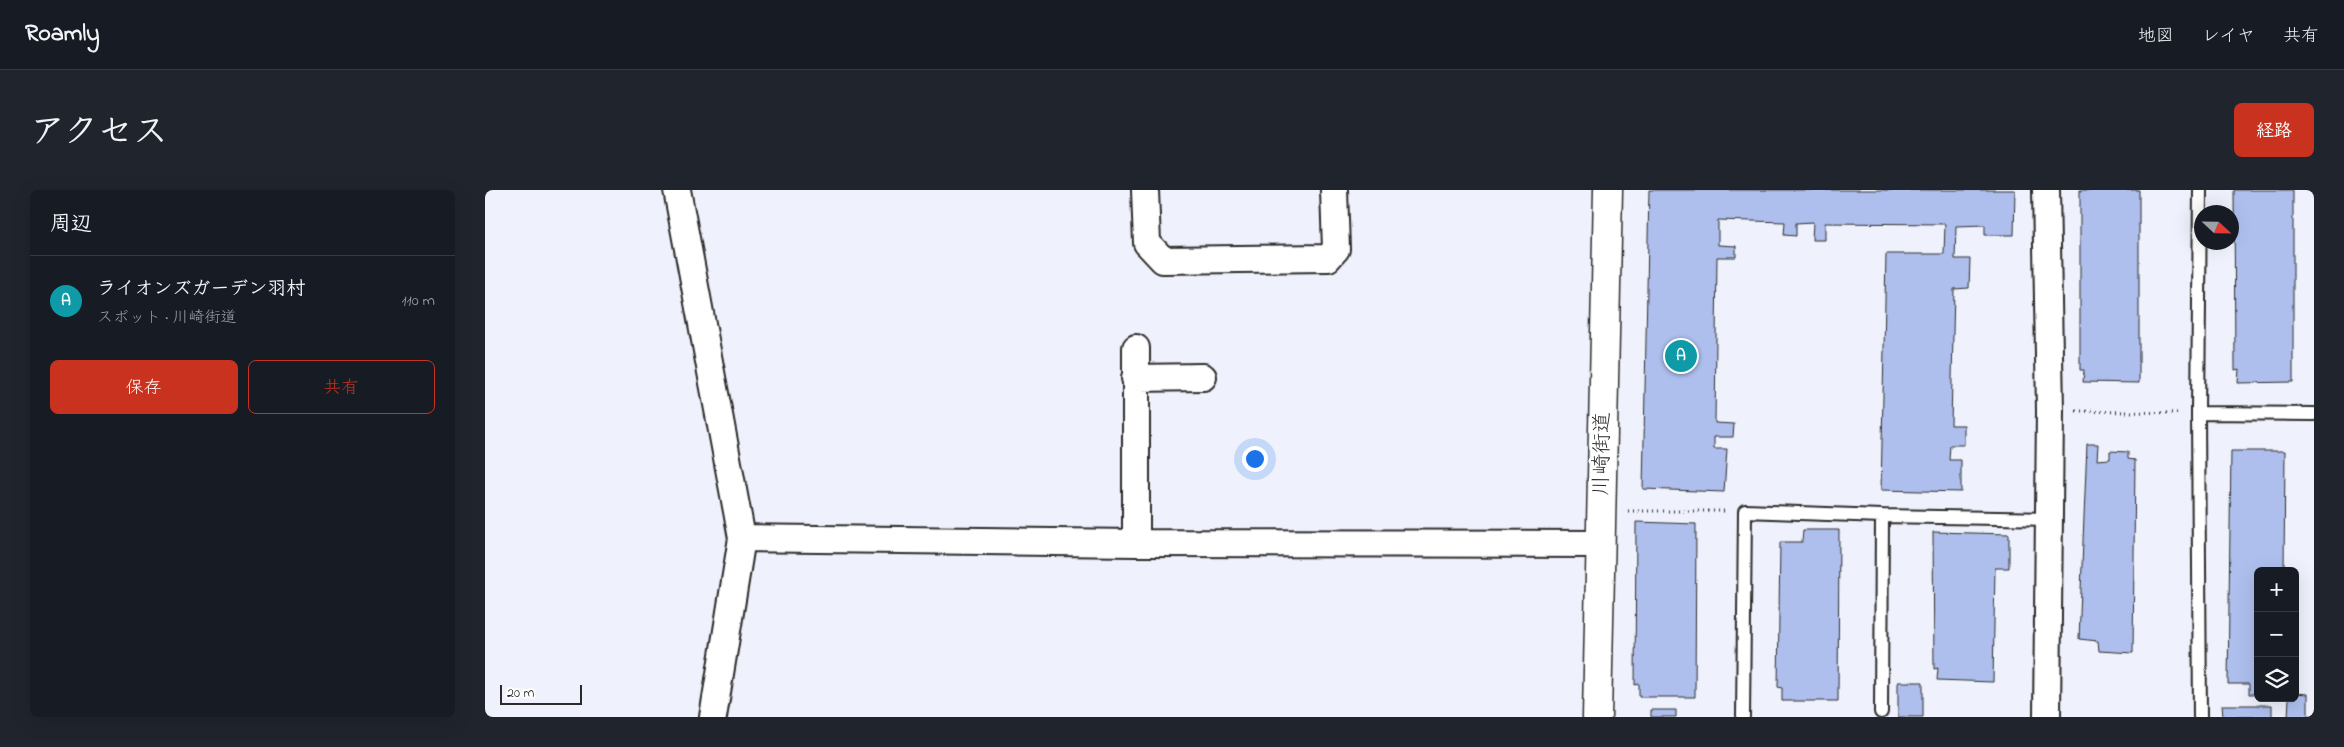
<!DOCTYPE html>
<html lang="ja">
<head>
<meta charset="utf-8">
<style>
  :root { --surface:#171b24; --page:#20242c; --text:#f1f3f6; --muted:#9ea1a6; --line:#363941; --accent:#c8321e }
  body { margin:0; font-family:"Indie Flower","Klee One",sans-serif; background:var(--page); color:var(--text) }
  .controls { position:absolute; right:15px; bottom:15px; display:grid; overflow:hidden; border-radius:8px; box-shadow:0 5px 20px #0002 }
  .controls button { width:45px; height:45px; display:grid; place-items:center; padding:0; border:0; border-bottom:1px solid var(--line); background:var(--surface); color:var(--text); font:25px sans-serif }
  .compass { position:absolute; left:1709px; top:15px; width:45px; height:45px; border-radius:50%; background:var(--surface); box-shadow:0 5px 20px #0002; rotate:112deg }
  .scale { position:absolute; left:15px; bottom:12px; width:82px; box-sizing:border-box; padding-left:5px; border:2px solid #2b2b2b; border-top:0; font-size:14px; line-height:18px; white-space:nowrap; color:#2b2b2b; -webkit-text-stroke:4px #fff; paint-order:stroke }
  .you { position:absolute; left:769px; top:268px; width:18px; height:18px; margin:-12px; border:4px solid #fff; border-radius:50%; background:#1a73e8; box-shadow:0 0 0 8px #1a73e833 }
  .badge { display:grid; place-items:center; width:32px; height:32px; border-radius:50%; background:var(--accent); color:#fff; font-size:16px; font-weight:700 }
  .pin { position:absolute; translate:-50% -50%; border:2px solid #fff; box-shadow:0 1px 5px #0006 }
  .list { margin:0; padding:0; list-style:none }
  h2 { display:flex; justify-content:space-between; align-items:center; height:65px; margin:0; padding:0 20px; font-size:21px }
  h2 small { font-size:16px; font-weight:400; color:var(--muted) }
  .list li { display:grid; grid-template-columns:32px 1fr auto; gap:15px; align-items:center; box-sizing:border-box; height:90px; padding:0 20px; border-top:1px solid var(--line) }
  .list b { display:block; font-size:19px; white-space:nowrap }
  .list p { margin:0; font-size:16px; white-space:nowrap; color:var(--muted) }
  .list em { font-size:16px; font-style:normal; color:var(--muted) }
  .actions { display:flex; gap:10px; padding:15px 20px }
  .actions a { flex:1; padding:11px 0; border:1px solid var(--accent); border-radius:8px; text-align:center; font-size:18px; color:var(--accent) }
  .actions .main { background:var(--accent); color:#fff }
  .icon { flex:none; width:28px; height:28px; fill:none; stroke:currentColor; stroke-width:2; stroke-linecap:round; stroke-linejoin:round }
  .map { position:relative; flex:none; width:1829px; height:527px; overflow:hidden; border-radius:8px }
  header { display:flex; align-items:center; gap:30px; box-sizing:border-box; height:70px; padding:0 25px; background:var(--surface); border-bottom:1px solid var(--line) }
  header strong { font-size:24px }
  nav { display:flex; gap:28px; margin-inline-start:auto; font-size:18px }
  .intro { display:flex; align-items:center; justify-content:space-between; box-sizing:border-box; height:120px; padding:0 30px }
  h1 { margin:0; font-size:35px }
  .button { padding:12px 22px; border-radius:8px; background:var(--accent); color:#fff; font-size:18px; font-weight:700 }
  main { display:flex; gap:30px; padding:0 30px }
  aside { flex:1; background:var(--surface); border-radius:8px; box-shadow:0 5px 20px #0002 }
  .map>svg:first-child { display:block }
  .building { fill:#aebfee; stroke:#2b2b2b }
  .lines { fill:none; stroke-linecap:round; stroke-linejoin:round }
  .lane-casing { stroke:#2b2b2b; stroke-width:16 }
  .street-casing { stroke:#2b2b2b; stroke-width:30 }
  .secondary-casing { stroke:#2b2b2b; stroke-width:31 }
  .path { stroke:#2b2b2b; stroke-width:3; stroke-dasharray:1 4; stroke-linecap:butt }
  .lane { stroke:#fff; stroke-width:12 }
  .street { stroke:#fff; stroke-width:26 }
  .secondary { stroke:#fff; stroke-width:28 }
  .labels { text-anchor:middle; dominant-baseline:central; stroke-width:5; stroke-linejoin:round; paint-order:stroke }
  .street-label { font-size:21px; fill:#2b2b2b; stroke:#fff }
</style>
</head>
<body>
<header>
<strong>Roamly</strong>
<nav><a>地図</a><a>レイヤ</a><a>共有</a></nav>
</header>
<div class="intro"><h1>アクセス</h1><a class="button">経路</a></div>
<main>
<aside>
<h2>周辺<small></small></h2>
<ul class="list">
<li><span class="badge" style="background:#0f9aa8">A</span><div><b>ライオンズガーデン羽村</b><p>スポット · 川崎街道</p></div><em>110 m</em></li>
</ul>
<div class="actions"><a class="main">保存</a><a>共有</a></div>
</aside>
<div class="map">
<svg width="1829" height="527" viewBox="0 0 1829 527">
  <rect width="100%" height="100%" fill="#eff2fc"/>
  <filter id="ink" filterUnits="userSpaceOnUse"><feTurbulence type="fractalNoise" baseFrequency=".02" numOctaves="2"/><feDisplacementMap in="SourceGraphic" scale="10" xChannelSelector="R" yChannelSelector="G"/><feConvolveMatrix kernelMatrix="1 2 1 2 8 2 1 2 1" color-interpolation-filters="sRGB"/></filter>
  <g filter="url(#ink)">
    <path class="building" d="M1164 0H1530L1529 45H1500V35L1471 36 1470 69H1485L1484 98 1469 99 1466 235H1479V255H1465L1464 270H1476V302L1396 300 1401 64H1459L1460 34 1340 33V50H1327L1328 32 1311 33V46L1299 45 1300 32 1233 30V55L1251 56V67H1232L1230 233 1249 234 1248 247H1229V259H1242L1239 302 1158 299Z
      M1595 0H1654V193L1598 192 1599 180H1595Z
      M1749 0H1808V192L1753 193 1754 179 1750 180Z
      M1602 254H1613L1612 270 1625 269V261L1643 262V269L1650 270 1648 463 1614 461 1613 451 1594 449Z
      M1746 261H1800L1799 381H1773V504H1764V494H1743Z
      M1151 332 1211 334 1210 507H1154V494L1150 495Z
      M1318 340H1354L1353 511H1297V498L1293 497 1295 352H1317Z
      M1448 342 1524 344V378H1510L1508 492 1452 490 1453 478 1449 479Z
      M1413 492H1438V527H1413Z
      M1810 503 1823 504V527H1803L1804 508H1810Z
      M1737 515H1787V527H1738Z
      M1166 520H1191V527H1166Z"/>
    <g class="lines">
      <defs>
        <path id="lane" d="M1713 223 1715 0
          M1396 522 1397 326 1564 329
          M1258 527 1260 321 1397 326
          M1715 527 1713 223 1829 224"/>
        <path id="street" d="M192 0 257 348 228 527
          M660 0 662 53 678 70 843 68 851 59 849 0
          M1561 0 1565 220 1562 527
          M651 158V353
          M650 188 718 187
          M257 348 651 353 1116 354"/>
        <path id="secondary" d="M1112 527 1123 0"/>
      </defs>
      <use href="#lane" class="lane-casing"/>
      <use href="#street" class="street-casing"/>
      <use href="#secondary" class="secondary-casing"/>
      <path class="path" d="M1591 221 1694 223
        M1143 321H1240"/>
      <use href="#lane" class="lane"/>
      <use href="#street" class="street"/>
      <use href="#secondary" class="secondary"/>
    </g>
  </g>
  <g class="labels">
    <g class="street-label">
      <text transform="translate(1118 264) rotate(-89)">川崎街道</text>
    </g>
  </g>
</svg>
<div class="controls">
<button>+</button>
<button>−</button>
<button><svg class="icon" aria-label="layers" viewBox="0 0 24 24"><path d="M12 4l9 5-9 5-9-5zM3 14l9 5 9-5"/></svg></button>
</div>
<svg class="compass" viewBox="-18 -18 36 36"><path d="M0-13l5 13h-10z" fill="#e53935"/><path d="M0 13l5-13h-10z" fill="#9ea1a6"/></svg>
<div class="scale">20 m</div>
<div class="you"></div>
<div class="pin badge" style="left:1196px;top:166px;background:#0f9aa8">A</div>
</div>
</main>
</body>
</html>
